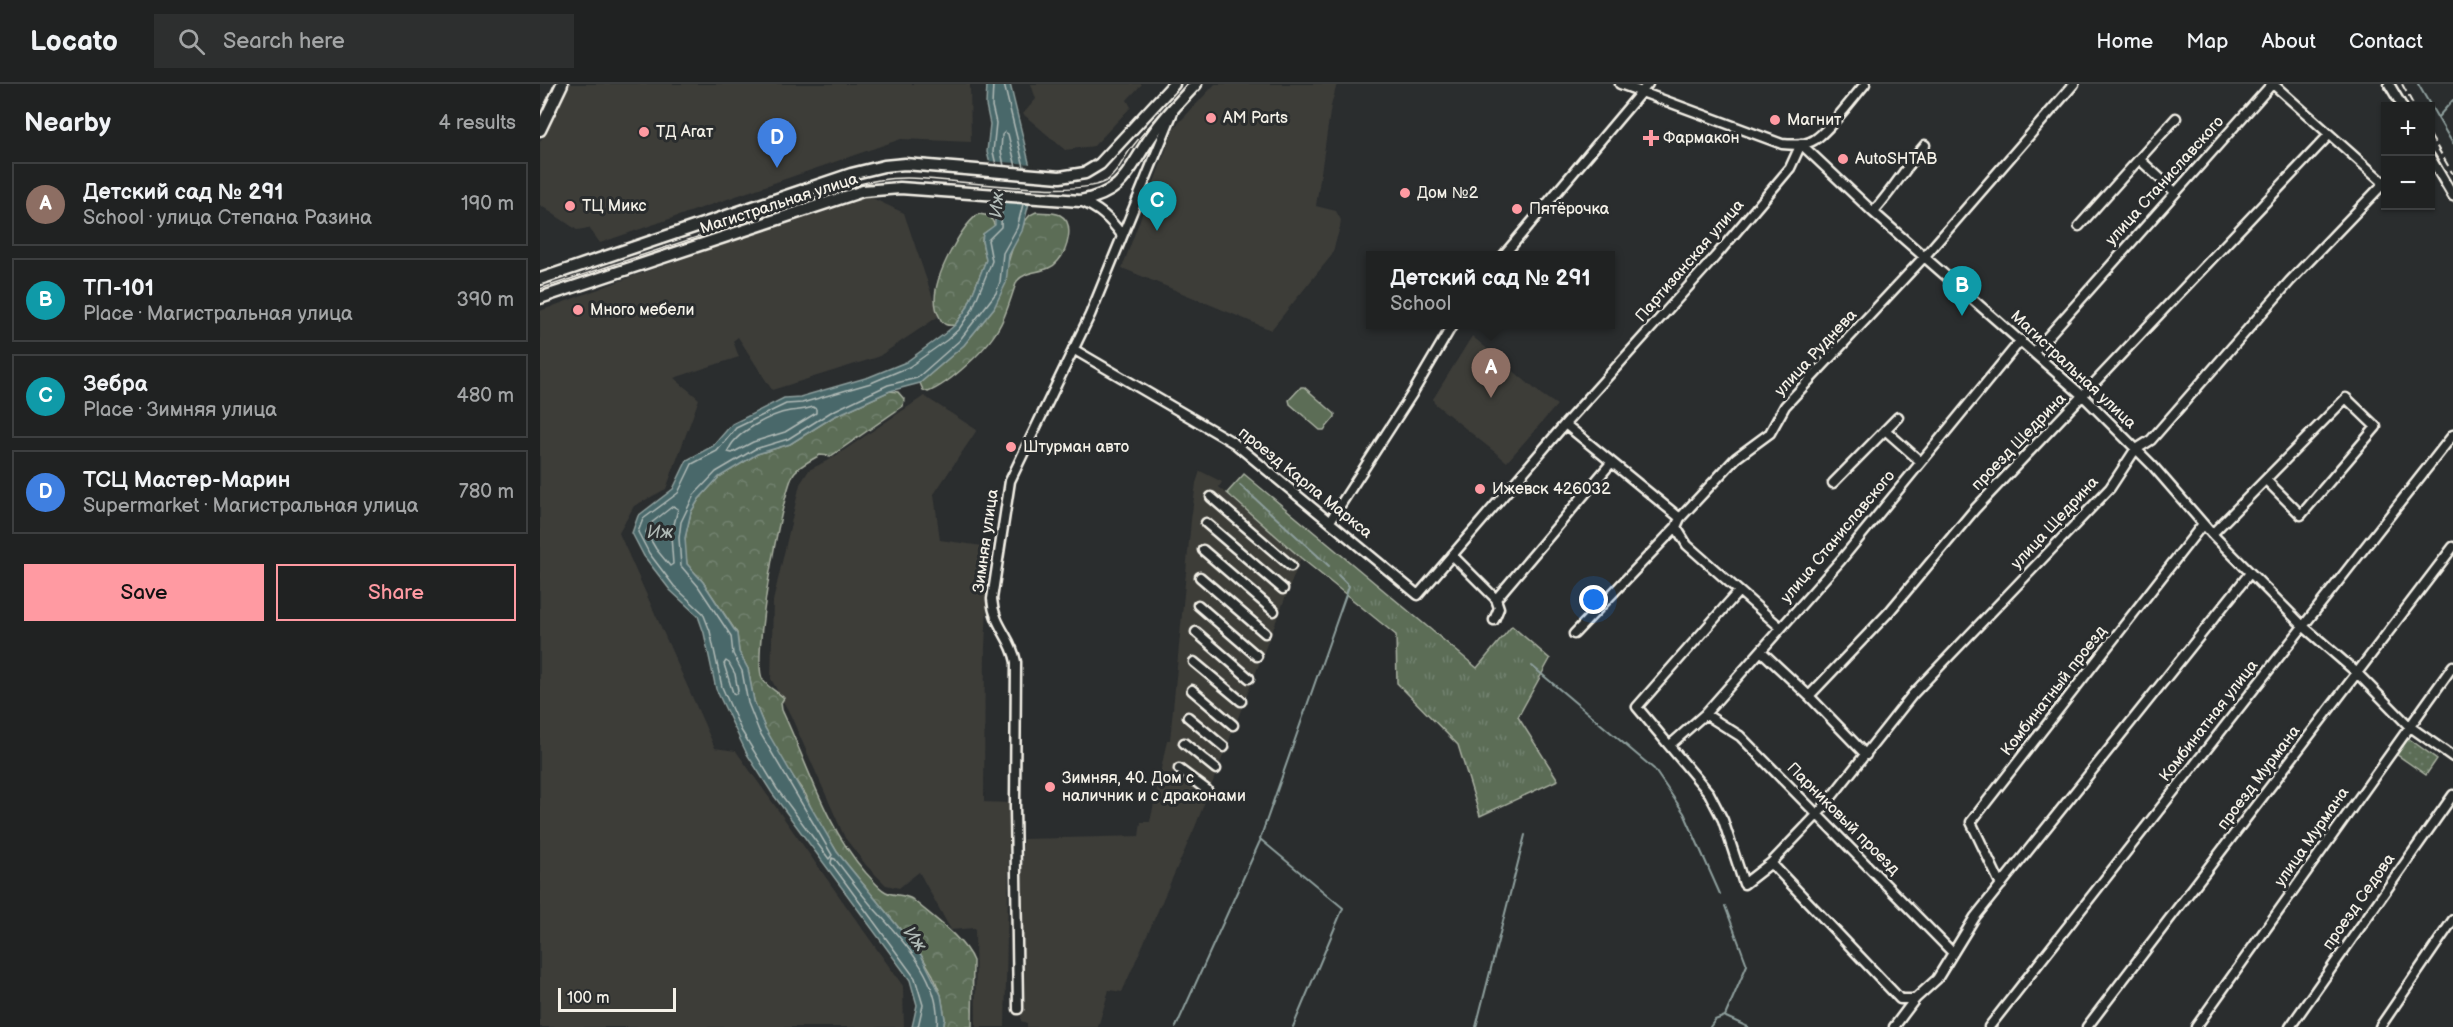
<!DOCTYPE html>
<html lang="en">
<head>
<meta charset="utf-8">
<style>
  :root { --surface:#202222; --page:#2d2f2f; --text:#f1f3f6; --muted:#a2a4a5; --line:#3d3f40; --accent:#ff9aa2 }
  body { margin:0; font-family:"Balsamiq Sans",sans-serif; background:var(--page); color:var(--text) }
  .controls { position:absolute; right:18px; top:18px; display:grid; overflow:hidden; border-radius:0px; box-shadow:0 2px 4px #0004 }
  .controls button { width:54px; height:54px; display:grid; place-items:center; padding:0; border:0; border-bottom:2px solid var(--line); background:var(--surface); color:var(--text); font:30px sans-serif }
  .scale { position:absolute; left:18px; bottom:15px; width:118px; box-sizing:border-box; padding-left:6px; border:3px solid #f4f1e8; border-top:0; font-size:16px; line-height:21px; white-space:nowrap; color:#f4f1e8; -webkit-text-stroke:4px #2a2d2e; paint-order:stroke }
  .you { position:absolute; left:1054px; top:516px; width:21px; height:21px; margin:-15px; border:4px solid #fff; border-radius:50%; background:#1a73e8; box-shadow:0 0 0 9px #1a73e833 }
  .badge { display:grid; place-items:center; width:39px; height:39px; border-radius:50%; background:var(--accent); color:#fff; font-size:20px; font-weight:700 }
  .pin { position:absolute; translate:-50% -50px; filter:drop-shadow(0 2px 3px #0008) }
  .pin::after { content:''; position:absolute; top:32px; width:21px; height:18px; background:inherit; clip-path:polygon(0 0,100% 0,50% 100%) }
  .popup { position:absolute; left:826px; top:167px; width:249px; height:78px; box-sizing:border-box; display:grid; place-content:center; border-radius:0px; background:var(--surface); filter:drop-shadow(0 2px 4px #0005); font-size:20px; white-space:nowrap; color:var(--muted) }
  .popup b { font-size:22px; color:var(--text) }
  .popup::after { content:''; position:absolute; left:50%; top:100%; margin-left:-12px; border:12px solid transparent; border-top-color:var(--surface) }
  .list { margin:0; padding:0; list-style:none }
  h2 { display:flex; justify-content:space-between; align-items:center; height:78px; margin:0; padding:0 24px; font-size:26px }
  h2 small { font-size:20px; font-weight:400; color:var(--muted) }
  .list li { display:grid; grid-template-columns:39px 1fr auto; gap:18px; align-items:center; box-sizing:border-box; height:84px; margin:0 12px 12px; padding:0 12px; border:2px solid var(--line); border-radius:0px }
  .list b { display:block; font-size:22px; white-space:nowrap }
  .list p { margin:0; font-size:20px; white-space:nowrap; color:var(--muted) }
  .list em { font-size:20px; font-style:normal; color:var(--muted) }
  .actions { display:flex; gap:12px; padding:18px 24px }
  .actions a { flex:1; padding:14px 0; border:2px solid var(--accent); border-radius:0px; text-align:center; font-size:21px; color:var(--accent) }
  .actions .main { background:var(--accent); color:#111 }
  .icon { flex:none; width:33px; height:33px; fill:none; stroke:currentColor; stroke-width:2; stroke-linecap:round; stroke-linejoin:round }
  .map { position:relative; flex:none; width:1913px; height:943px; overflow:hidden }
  header { display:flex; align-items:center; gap:36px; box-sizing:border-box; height:84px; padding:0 30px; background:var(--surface); border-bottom:2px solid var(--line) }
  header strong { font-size:28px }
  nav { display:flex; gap:33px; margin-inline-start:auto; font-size:21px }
  .search { width:420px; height:54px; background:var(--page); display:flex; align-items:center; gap:15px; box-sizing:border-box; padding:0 21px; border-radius:0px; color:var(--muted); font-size:22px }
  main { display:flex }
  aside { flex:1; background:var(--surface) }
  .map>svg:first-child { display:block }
  .built { fill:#3c3c38 }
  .grass { fill:url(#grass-tufts); stroke:#a8afa0; stroke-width:1.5 }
  .forest { fill:url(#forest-crowns); stroke:#a8afa0; stroke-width:1.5 }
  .park { fill:url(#park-dots); stroke:#a8afa0; stroke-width:1.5 }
  .garden { fill:#5b6d57; stroke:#a8afa0; stroke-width:1.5 }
  .water { fill:#4a686b; stroke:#8e9f9d; stroke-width:1.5 }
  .pier { fill:#2a2d2e }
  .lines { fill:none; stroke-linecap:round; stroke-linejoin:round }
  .shore { stroke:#b0bab6; stroke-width:1.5 }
  .stream { stroke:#8e9f9d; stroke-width:2 }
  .minor-casing { stroke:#f4f1e8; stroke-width:13 }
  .major-casing { stroke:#f4f1e8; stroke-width:15 }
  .minor { stroke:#2a2d2e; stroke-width:8 }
  .major { stroke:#2a2d2e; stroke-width:10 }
  .tram { stroke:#f4f1e8; stroke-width:1.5 }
  .rail { stroke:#f4f1e8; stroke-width:2; stroke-dasharray:9 4.5; stroke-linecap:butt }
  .poi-dot { fill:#ff9aa2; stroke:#2a2d2e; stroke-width:2 }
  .labels { text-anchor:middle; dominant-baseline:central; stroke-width:6; stroke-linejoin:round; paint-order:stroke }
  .poi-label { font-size:16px; fill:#f4f1e8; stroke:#2a2d2e; text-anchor:start }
  .street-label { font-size:16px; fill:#f4f1e8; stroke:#2a2d2e }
  .water-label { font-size:18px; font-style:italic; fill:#b0bab6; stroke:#2a2d2e }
</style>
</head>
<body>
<header>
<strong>Locato</strong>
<div class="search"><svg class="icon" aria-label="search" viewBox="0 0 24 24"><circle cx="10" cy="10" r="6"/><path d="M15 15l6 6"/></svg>Search here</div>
<nav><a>Home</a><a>Map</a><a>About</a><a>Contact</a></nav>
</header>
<main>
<aside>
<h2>Nearby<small>4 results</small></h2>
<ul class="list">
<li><span class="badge" style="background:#8d6e63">A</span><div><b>Детский сад № 291</b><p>School · улица Степана Разина</p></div><em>190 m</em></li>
<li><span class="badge" style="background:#0f9aa8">B</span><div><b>ТП-101</b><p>Place · Магистральная улица</p></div><em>390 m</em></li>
<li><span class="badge" style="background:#0f9aa8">C</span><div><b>Зебра</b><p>Place · Зимняя улица</p></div><em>480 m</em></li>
<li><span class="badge" style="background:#3f7fe0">D</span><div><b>ТСЦ Мастер-Марин</b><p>Supermarket · Магистральная улица</p></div><em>780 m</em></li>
</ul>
<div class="actions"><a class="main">Save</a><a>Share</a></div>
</aside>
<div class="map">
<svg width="1913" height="943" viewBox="0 0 1913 943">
  <defs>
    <pattern id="grass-tufts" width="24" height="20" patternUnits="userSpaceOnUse" patternTransform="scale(1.5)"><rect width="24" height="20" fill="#5b6d57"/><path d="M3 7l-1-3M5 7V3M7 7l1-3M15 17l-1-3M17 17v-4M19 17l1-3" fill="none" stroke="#73826f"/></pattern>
    <pattern id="forest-crowns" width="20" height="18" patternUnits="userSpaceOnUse" patternTransform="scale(1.5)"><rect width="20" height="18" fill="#5b6d57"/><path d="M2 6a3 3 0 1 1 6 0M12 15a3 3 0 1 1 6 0" fill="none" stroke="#73826f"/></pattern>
    <pattern id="park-dots" width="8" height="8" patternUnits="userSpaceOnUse" patternTransform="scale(1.5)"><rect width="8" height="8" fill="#5b6d57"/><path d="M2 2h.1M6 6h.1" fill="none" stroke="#73826f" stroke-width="1.8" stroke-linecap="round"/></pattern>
  </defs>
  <rect width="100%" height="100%" fill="#2a2d2e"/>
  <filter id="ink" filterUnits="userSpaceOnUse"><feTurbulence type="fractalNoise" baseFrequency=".0167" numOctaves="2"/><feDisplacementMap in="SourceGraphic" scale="12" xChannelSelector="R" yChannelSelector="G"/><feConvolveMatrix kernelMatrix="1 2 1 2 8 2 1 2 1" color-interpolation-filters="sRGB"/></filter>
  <g filter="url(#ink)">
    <path class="built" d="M30 0H430L431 58 361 55 60 159 49 144 37 146 0 121V58Z
      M491 0H602L587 16 591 23 554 62 525 66 483 30 496 15Z
      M675 0H797L791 22 776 122 796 127 801 136 800 143 792 171 731 246 582 184 634 44Z
      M326 111 364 129 399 232 338 273 232 306 198 253 193 257 199 273 134 294 159 315 126 405 94 422 79 449 175 664 196 667 363 902 364 943H0V227L93 192Z
      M932 252 1002 311 1017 321 967 378 894 319 893 315Z
      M384 312 437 346 394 410 400 456 450 463 445 563 444 718 470 719 465 943H436L435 844 411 846 379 788 359 804 346 801 326 781 305 754 250 630 231 595 233 517 260 400 269 386 294 373Z
      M660 387 682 398 679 403 761 474 655 743 582 908 569 906 558 943H487V939L481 937 482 877H478L481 865H483V755L599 752 601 738H610L627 656H630L651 436 656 399Z"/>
    <path class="grass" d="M704 390 937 584 972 542 1010 575 978 633 1018 696 940 732 918 661 857 599 856 551 761 474 687 409Z"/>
    <path class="forest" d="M496 128C503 129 513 128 520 131 536 139 527 167 518 177 507 191 488 184 477 197 471 212 467 231 458 245 447 265 409 300 388 308L383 306 380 299 424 261 454 224 474 159 486 136 490 131Z
      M439 130 450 132 455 142 443 150 442 157 446 176 427 224 415 241C407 242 403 241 400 234 395 225 394 216 396 206 399 186 422 140 439 130Z
      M350 307 358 308 364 315 363 322 291 372 280 371C273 375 259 382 254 389 241 411 210 579 223 596 227 603 238 608 244 614L241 619 242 626C268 681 285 742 326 789 332 795 338 804 346 808 354 812 364 810 372 815 391 832 424 854 433 877L432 943H403L405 935 401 911 393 891 381 871 297 768 272 727 266 711 244 680 225 644 214 617 208 585 199 568 197 549 163 498 147 480 145 466V454L151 428 159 415 179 393 217 370 250 360 293 333Z"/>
    <path class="park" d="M1868 654 1897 675 1886 691 1856 670Z"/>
    <path class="garden" d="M761 303H764L795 330V333L784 346H780L750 320 749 316Z"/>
    <path class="water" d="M447 0H470L494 99 482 147 469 171 466 199 454 224 424 261 380 299 350 307 293 333 250 360 217 370 179 393 159 415 151 428 145 454 147 480 163 498 197 550 199 568 208 585 214 617 225 644 297 768 381 871 401 911 405 935 403 943H372L377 921 370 896 232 709 207 670 176 605 164 549 158 532 130 506 104 472 92 449 98 432 133 405 147 376 173 362 192 340 244 314 260 313 329 293 366 278 403 251 415 241 427 224 446 176 442 157 443 150 455 141 454 96 447 68 450 40 446 21Z"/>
    <path class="pier" d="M446 77 493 80 497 99 493 119 453 117Z"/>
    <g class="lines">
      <path class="shore" d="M453 0 452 22 456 39 453 68 456 81
        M464 0 484 83
        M464 82 461 67 462 51 465 48 468 50 476 83
        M462 118 461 143 448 156 452 177 432 226 419 245 407 256 369 283 352 290 331 299 262 319 246 320 196 344 177 367 152 380 138 409 103 435 98 448 109 469 134 502 163 529 170 547 182 603 201 646 237 705 289 775 292 771 219 647 208 619 202 587 193 570 191 552 158 502 141 482 139 454 141 438 154 411 176 388 215 365 248 355 291 328 348 301 377 294 419 257 456 209 460 198 463 169 477 144 483 120
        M273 323 276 325V329L245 348 213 358 192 369 188 368C193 349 232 330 250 327 258 326 265 326 273 323Z
        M133 422 138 425 131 452 133 480 130 482 116 465 106 448 110 440Z
        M186 577 189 579 195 590 198 607 196 610 193 609 184 580Z
        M378 943 383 921 375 894 291 779 292 774 295 775C307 790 318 806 330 820 360 854 402 894 397 943"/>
      <path class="stream" d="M1878 0 1913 60
        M1898 33 1913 16
        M700 401 789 482
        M992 582 1114 685 1144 729 1180 810
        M1186 933 1208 943
        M636 943 720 757
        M753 943 803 824 720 755 809 502 798 491
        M936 943 985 751
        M1170 943 1175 936 1185 932 1207 881 1185 822"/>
      <defs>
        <path id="minor" d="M1080 0 1242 60C1252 61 1265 62 1274 56 1287 49 1314 13 1325 0
          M1733 0 1843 98
          M1849 0 1862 22
          M1261 60 1333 128 1544 313 1613 382 1672 450 1763 542 1816 588 1869 642 1913 673
          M1890 73 1913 112
          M1599 75 1635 108
          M540 117C559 124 570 135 582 151
          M1333 128C1352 107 1366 83 1385 61
          M1539 142 1636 34
          M963 172 1108 0
          M533 265 694 359 878 511 1025 340 1175 173 1250 84 1261 60
          M1494 268 1732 0
          M1025 340 1140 434
          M1345 346 1380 377
          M1293 399 1358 333
          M671 413 751 482
          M790 437 872 310 913 240
          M666 439 743 505
          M1136 443 1147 461 1241 544
          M1672 450 1806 314 1836 343 1761 431 1726 396
          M663 466 734 527
          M912 471 956 515 959 524 954 536
          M660 493 725 549
          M1199 507 1097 623 1169 709 1183 736 1204 800 1231 779 1278 730 1373 610 1570 404 1595 366 1611 356 1750 197 1846 97
          M956 515 1071 379
          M658 521 717 572
          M656 548 709 594
          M1034 550 1136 443 1140 434 1196 374 1230 349 1245 322 1385 172 1534 0
          M1221 567 1269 612 1326 671
          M654 578 701 617
          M652 606 693 641
          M1269 612 1349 528 1435 425 1789 51
          M1165 630 1200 652 1413 869
          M648 633 684 663
          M644 659 676 685
          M1130 661 1165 630 1301 476 1481 256
          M639 685 667 706
          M1231 779 1360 915H1375
          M1461 801 1431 738 1663 440
          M478 925 475 722 476 578C471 552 454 543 452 515L470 397 550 231 633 28
          M1354 943 1375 915 1397 895 1435 833 1710 489
          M1449 943 1913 351
          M1547 943 1913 463
          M1656 943 1913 582
          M1750 943 1913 711
          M1840 943 1913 836"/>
        <path id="major" d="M0 46 22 0
          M0 195 311 90 344 82 365 80 520 93 545 89 560 80 634 0
          M0 214 323 107 360 104 540 117C587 108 588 84 613 50 625 32 641 16 656 0"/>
      </defs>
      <use href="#minor" class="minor-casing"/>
      <use href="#major" class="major-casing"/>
      <use href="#minor" class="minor"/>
      <use href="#major" class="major"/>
      <path class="tram" d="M0 205 308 103C328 97 346 94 367 94 407 94 543 117 569 95 580 86 584 72 593 62 610 40 629 20 647 0"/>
      <path class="rail" d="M1862 0 1874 22
        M1890 51 1913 90"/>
    </g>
  </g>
  <g class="poi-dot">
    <circle cx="671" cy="34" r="6"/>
    <circle cx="1235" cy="36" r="6"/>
    <circle cx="104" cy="48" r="6"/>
    <path d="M1108 45h6v6h6v6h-6v6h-6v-6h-6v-6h6z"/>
    <circle cx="1303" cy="75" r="6"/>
    <circle cx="865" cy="109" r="6"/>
    <circle cx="30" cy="122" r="6"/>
    <circle cx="977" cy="125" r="6"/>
    <circle cx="38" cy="226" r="6"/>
    <circle cx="471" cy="363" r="6"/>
    <circle cx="940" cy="405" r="6"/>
    <circle cx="510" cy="703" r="6"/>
  </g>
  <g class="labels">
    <g class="poi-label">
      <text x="683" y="34">AM Parts</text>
      <text x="1247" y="36">Магнит</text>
      <text x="116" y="48">ТД Агат</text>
      <text x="1123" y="54">Фармакон</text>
      <text x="1315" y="75">AutoSHTAB</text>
      <text x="877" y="109">Дом №2</text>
      <text x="42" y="122">ТЦ Микс</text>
      <text x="989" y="125">Пятёрочка</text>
      <text x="50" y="226">Много мебели</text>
      <text x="483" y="363">Штурман авто</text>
      <text x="952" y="405">Ижевск 426032</text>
      <text x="522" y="694">Зимняя, 40. Дом с<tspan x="522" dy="18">наличник и с драконами</tspan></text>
    </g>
    <g class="street-label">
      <text transform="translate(1625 97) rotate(-48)">улица Станиславского</text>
      <text transform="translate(239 120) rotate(-18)">Магистральная улица</text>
      <text transform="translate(1150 177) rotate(-49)">Партизанская улица</text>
      <text transform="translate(1276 269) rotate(-47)">улица Руднева</text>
      <text transform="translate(1533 286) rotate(43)">Магистральная улица</text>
      <text transform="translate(1479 358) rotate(-46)">проезд Щедрина</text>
      <text transform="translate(765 399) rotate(39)">проезд Карла Маркса</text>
      <text transform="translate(1515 439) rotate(-47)">улица Щедрина</text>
      <text transform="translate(1298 453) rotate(-50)">улица Станиславского</text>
      <text transform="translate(446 457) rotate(-82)">Зимняя улица</text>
      <text transform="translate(1514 607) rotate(-52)">Комбинатный проезд</text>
      <text transform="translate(1669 637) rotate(-52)">Комбинатная улица</text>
      <text transform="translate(1719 694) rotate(-53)">проезд Мурмана</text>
      <text transform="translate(1303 735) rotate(45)">Парниковый проезд</text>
      <text transform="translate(1772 753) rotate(-55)">улица Мурмана</text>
      <text transform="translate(1819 818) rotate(-55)">проезд Седова</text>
    </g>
    <g class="water-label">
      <text transform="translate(457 121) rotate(-86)">Иж</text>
      <text x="120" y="448">Иж</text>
      <text transform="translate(375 855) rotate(53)">Иж</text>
    </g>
  </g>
</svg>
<div class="controls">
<button>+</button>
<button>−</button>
</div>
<div class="scale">100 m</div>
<div class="you"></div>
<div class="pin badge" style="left:951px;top:314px;background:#8d6e63">A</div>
<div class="popup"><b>Детский сад № 291</b>School</div>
<div class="pin badge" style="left:1422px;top:232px;background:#0f9aa8">B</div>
<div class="pin badge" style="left:617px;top:147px;background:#0f9aa8">C</div>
<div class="pin badge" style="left:237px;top:84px;background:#3f7fe0">D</div>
</div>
</main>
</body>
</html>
